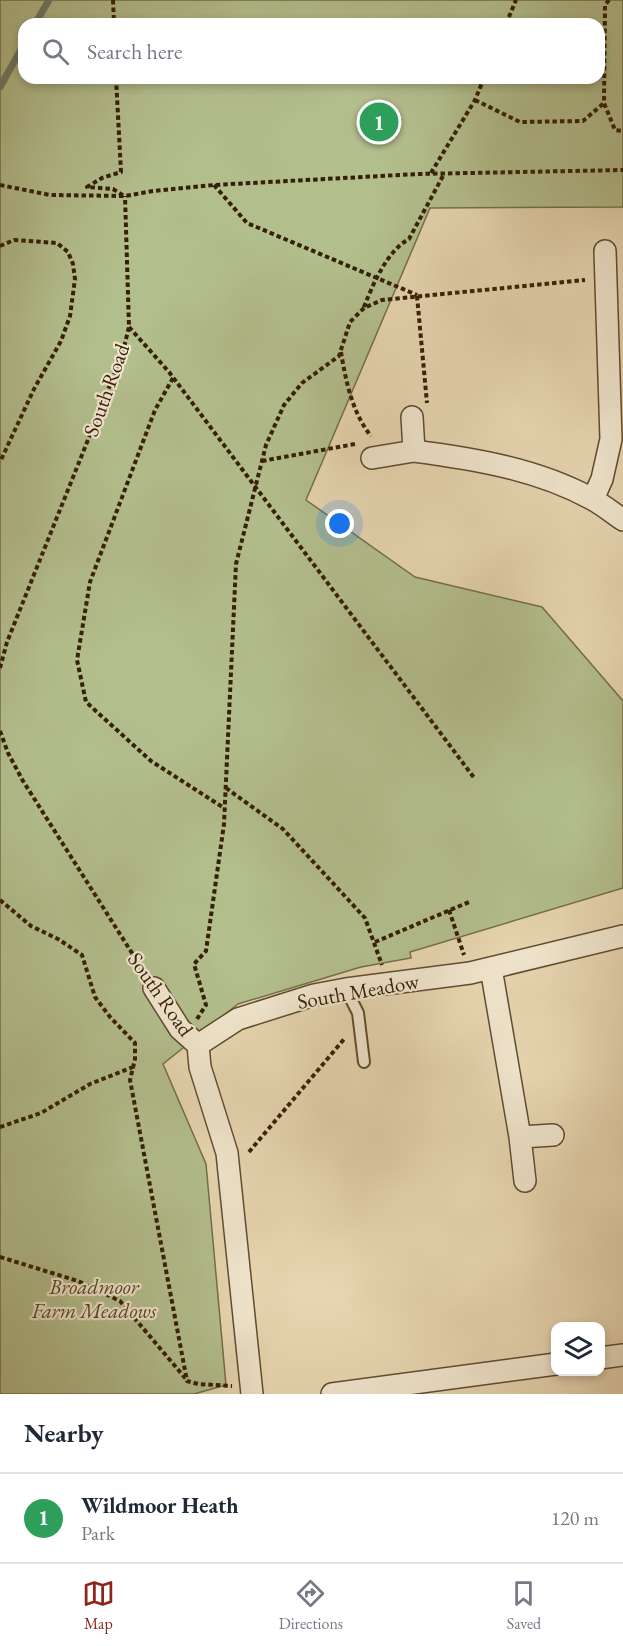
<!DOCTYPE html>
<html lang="en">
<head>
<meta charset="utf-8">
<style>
  :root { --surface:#fff; --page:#f6f6f7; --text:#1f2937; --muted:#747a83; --line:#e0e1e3; --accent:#8f2418 }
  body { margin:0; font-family:"EB Garamond",serif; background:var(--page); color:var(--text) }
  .controls { position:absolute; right:18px; bottom:18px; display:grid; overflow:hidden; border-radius:12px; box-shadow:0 3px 9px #0003 }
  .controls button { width:54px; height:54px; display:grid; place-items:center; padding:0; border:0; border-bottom:2px solid var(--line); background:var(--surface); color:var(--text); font:30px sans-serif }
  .you { position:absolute; left:340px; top:524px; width:21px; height:21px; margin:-15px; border:4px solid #fff; border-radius:50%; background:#1a73e8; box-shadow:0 0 0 9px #1a73e833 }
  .badge { display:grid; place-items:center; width:39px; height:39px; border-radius:50%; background:var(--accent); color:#fff; font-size:20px; font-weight:700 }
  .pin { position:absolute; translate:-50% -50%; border:3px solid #fff; box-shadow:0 2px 6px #0006 }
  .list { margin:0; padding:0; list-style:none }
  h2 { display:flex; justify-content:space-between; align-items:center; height:78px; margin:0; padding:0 24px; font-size:26px }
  h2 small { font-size:20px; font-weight:400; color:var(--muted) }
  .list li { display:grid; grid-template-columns:39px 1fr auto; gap:18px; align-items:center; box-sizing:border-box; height:90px; padding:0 24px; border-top:2px solid var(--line) }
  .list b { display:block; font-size:22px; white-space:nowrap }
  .list p { margin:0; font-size:20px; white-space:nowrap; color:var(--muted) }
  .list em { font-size:20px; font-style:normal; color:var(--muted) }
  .icon { flex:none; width:33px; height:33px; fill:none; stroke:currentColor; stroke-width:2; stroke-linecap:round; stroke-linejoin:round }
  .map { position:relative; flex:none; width:623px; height:1394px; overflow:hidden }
  .search { position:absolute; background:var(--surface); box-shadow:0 3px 9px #0003; left:18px; right:18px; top:18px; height:66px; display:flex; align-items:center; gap:15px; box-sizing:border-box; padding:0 21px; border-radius:18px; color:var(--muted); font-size:22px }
  .sheet { height:168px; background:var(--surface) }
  nav { display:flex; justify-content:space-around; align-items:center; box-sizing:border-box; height:84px; border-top:2px solid var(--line); background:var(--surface); font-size:16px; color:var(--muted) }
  nav a { display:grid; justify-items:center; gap:3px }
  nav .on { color:var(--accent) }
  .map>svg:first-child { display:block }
  .green { fill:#b3be8d; stroke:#746e4a; stroke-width:1.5; fill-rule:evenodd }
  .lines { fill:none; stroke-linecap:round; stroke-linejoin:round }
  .stream { stroke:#6f7b6b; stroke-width:7 }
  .service-casing { stroke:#614c31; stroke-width:14 }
  .minor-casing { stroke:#614c31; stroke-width:24 }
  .path { stroke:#351f07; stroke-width:4; stroke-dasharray:4.5 3; stroke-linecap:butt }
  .service { stroke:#efe4cc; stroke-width:10 }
  .minor { stroke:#efe4cc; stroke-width:21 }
  .labels { text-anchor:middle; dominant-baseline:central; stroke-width:4.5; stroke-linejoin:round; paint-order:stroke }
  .street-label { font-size:21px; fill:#351f07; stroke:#efe4cc }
  .park-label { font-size:21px; font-style:italic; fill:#544728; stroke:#efe4cc }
</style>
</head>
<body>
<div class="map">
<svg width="623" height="1394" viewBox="0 0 623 1394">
  <rect width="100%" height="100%" fill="#e6d5b0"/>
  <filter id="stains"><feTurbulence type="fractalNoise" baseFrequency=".00333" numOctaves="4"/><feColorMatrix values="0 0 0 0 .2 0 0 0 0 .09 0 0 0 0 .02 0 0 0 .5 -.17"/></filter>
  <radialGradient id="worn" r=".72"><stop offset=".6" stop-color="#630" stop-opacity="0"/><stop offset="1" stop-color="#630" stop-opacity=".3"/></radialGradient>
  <path class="green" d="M0 0H623V207L430 208 306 500 415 577 542 607 623 701V888L410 952 411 958 361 967 238 1004 163 1064 206 1164 226 1385 194 1394H0ZM24 24H599V78H24Z"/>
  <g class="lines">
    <path class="stream" d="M35 24 49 0
      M0 87 24 44"/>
    <defs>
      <path id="service" d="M346 989 358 1013 364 1062"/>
      <path id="minor" d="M412 417 414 451C475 459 537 469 592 499 603 505 613 513 623 520
        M372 458 414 451
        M593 499 602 479 611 439 605 251
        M491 968 520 1137 525 1181
        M154 988 180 1029 198 1045 200 1067 227 1153 252 1394
        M198 1045 238 1019 314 995 346 989 470 973 623 936
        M520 1137 553 1135
        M600 1358 623 1355
        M332 1394 556 1364"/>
    </defs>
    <use href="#service" class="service-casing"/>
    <use href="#minor" class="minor-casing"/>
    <path class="path" d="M113 0 114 24
      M609 0 605 5 604 103 615 130 623 131
      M506 24 516 0
      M116 78 121 172 102 178 87 187 113 189 124 196
      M475 100 520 122 583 121 604 103
      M431 173 475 100 484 78
      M0 185 50 195 125 196 153 191 214 185 418 174 623 170
      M214 185 247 223 417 295
      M0 246 14 240 57 243 68 252 73 264 75 279 70 316 61 341 34 389 0 462
      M417 296 427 403
      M364 307C373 284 387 251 409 239L444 174
      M129 327 169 372 475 779
      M341 352C346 382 352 412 371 436
      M173 378 155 410 90 582 77 660 86 702 151 761 224 808
      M262 461 355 444
      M0 668 7 642 122 355 129 327 125 196
      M0 731 8 753 23 781 144 972
      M226 788 283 829 365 918 382 965
      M0 900 31 926 58 939 82 955 95 997 110 1017 135 1043V1059L130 1080 187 1381 198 1384 232 1386
      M449 910 464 955
      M375 942 469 902
      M197 1019 206 1005 194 964 206 951 224 824 236 564 266 445 284 405 302 383 339 356 350 322 364 308 382 300 585 280
      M0 1127 41 1113 90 1084 133 1067
      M249 1152 345 1038
      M0 1257 78 1281 120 1301 186 1379"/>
    <use href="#service" class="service"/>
    <use href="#minor" class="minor"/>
  </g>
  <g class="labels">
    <g class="street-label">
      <text transform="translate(106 390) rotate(-70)">South Road</text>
      <text transform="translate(358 991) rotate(-10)">South Meadow</text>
      <text transform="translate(161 994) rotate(55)">South Road</text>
    </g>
    <g class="park-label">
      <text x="94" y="1286">Broadmoor<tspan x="94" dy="24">Farm Meadows</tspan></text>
    </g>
  </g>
  <rect width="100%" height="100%" filter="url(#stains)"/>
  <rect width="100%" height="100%" fill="url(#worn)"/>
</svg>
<div class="controls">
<button><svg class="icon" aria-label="layers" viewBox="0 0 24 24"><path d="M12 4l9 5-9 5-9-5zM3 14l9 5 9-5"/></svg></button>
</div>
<div class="you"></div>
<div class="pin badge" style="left:379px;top:122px;background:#2e9e5b">1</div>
<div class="search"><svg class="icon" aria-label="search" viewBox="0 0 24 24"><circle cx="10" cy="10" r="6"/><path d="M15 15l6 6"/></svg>Search here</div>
</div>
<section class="sheet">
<h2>Nearby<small></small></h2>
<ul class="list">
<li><span class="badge" style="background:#2e9e5b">1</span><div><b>Wildmoor Heath</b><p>Park</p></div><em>120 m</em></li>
</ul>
</section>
<nav>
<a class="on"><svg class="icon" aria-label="map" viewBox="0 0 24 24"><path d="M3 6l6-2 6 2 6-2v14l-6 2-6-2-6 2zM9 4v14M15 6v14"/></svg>Map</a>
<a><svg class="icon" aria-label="directions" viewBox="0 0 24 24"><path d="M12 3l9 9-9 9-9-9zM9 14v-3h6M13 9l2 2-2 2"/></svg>Directions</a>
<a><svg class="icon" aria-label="saved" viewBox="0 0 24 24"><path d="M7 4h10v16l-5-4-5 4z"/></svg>Saved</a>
</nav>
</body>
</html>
